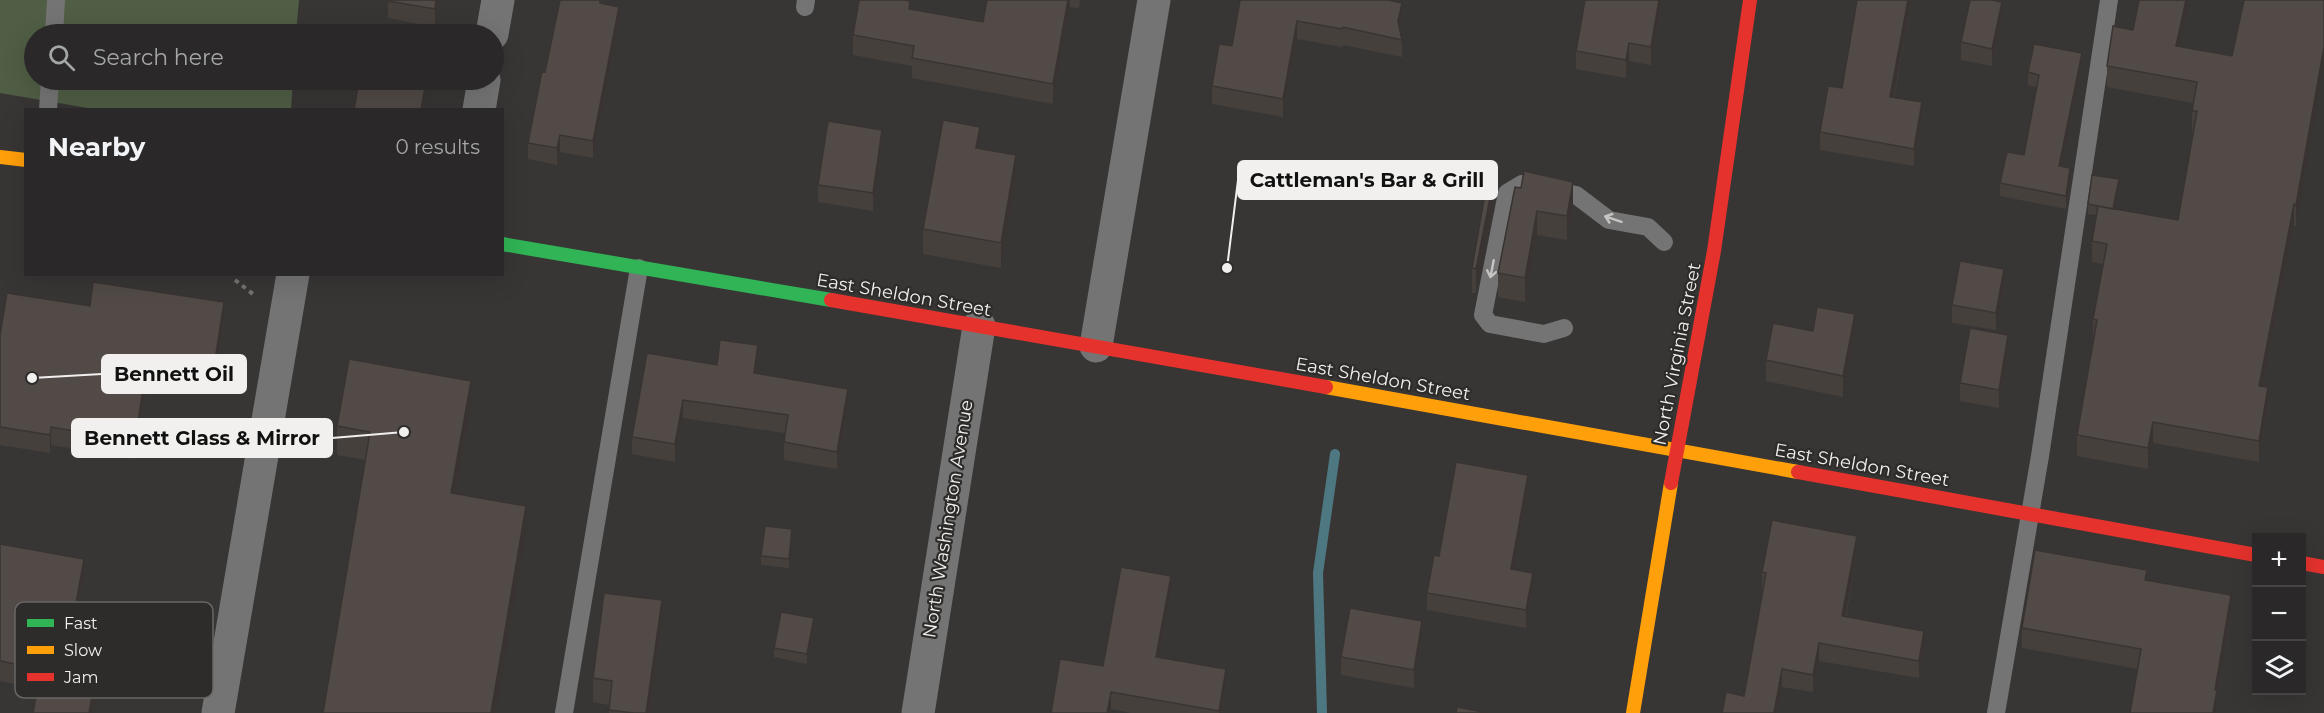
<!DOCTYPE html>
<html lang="en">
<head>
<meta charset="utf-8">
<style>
  :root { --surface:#2a2828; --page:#323030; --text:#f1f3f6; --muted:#a5a6a8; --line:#464445 }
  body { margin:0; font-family:Montserrat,sans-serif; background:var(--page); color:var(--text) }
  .controls { position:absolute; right:18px; bottom:18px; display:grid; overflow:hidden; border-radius:0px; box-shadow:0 6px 24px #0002 }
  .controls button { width:54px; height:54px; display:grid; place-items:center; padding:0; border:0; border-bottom:2px solid var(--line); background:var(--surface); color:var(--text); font:30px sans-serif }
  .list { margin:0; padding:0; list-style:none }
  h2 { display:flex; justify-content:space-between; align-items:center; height:78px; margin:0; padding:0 24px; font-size:26px }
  h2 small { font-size:20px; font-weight:400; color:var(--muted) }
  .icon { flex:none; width:33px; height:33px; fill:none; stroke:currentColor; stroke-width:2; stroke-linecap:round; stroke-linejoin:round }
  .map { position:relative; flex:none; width:2324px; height:713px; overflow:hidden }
  .search { position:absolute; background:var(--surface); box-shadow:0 6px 24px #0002; left:24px; top:24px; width:480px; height:66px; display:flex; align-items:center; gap:15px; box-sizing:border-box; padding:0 21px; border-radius:33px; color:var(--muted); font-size:22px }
  .panel { position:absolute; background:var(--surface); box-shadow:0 6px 24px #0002; left:24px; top:108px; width:480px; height:168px; border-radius:0px }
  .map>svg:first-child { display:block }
  .green { fill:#505e45 }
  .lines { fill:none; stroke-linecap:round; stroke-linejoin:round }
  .stream { stroke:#4e7881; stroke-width:10 }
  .path { stroke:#747372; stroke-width:4; stroke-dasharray:4.5 4.5; stroke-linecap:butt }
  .lane { stroke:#747474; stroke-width:18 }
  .street { stroke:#747474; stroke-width:33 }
  .fast { stroke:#30b455; stroke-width:14 }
  .slow { stroke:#ff9f0a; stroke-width:14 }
  .jam { stroke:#e5322d; stroke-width:14 }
  .wall { fill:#46403d }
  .shaded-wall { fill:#393432 }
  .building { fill:#514a47; stroke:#393432; stroke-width:1.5 }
  .oneway { stroke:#c5c5c3 }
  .labels { text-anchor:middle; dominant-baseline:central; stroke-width:4.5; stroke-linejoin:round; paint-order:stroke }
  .street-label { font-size:18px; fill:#f1f0ee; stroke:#2e2c2a }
  .key { fill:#2e2c2a; stroke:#686765; stroke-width:1.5 }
  .key-label { font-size:16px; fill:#f1f0ee }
  .leader { fill:none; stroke:#f1f0ee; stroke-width:2 }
  .callout-dot { fill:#f1f0ee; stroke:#2e2c2a; stroke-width:2 }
  .callout { fill:#f1f0ee; stroke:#f1f0ee; stroke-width:2 }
  .callout-label { font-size:20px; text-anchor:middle; font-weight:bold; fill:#111 }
</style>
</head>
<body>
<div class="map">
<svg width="2324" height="713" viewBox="0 0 2324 713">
  <rect width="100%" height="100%" fill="#383635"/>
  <path class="green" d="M0 0H299L296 34H34V80H293L291 109H94L0 93Z"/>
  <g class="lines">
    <path class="stream" d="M1322 713 1318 573 1335 454"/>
    <path class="path" d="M235 280 253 294"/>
    <path class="lane" d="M805 7 806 0
      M54 34 56 0
      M48 110 50 80
      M1564 328 1544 334 1490 324 1483 315 1507 193 1522 184 1576 195 1609 220 1648 227 1664 242
      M564 713 639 268
      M1996 713 2040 456 2109 0"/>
    <path class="street" d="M492 34 498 0
      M479 110 484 80
      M1096 346 1154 0
      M218 713 293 274
      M918 713 979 326"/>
    <path class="fast" d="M502 244 831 300"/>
    <path class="slow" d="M0 157 26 160
      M1326 387 1798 472
      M1633 713 1671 483"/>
    <path class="jam" d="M831 300 1326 387
      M1798 472 2256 555
      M1671 483 1714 251 1750 0
      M2302 563 2324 567"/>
  </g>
  <path class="wall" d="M388 0H439L435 27 388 18Z
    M560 0H601V3L619 24 593 158 560 152 557 165 528 159V143L545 72Z
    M987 0H1080L1079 8 1070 7 1053 104 912 78V66L853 55V35L983 22Z
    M1240 0 1402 21 1400 30 1402 40V57L1343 45 1342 47 1297 39 1283 117 1212 104V86L1232 46Z
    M1661 0V8L1651 65 1629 61 1626 78 1576 69V51Z
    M1912 0 1894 98 1922 120 1914 166 1820 150V132Z
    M2190 0 2180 47 2232 56 2324 0 2296 226H2294L2263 386 2268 408 2259 462 2153 443 2148 469 2077 456V435L2093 340V319L2103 264 2092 262V241L2097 215 2088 214V204L2119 189 2115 209 2178 220 2193 132H2192V111L2193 103 2107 87V66Z
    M2002 20 1992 66 1961 60V42Z
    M2082 66 2061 167 2070 181 2066 209 2000 196V183L2024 155 2037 87 2028 85V72Z
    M882 147 873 211 818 202V185Z
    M980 149 1016 180 1001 268 923 254V229Z
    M1515 187 1573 207 1567 240 1537 235 1525 302 1498 297V273Z
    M1493 207 1476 293H1472V268Z
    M2004 287 1996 330 1952 323V305Z
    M90 306 224 320 213 391 147 381 135 459 51 445 50 453 0 445V335Z
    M1813 331 1855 335 1843 397 1766 381V360Z
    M2008 352 1999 408 1960 401V383Z
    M758 363 756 373 848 407 837 469 784 460V442L785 433 683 418 675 462 632 454V437L717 365Z
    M471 410 456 494 526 535 365 460 337 455V426Z
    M1528 492 1514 569 1533 590 1526 628 1427 610V593L1439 556Z
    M792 539 789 568 761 565V556Z
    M0 544 84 579 72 642 101 667 38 688 0 681Z
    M1857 554 1846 617 1924 648 1919 678 1819 661 1813 692 1782 687 1777 713H1722L1744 696 1763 590H1762V572Z
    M2147 580 2231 615 2217 696V710L2138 669 2022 648V628Z
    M1171 593 1159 658 1226 687 1222 713H1131L1111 709 1103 666Z
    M662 625 650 713H609V705L593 702V678Z
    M814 628 807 664 774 657V648Z
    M1422 638 1414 688 1341 675V657Z"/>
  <path class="shaded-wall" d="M436 0H439L435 27V9Z
    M1068 0H1070V7L1053 104V84Z
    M1659 0H1661V8L1651 65V47Z
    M1908 0H1912L1890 115V97Z
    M2186 0H2190L2176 67V46Z
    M2002 2V20L1992 66V49Z
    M1402 3V21L1398 39V21Z
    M619 7V24L593 158V141Z
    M1297 21V39L1283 117V99Z
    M1629 43V61L1626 78V60Z
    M2324 47V68L2296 226V205Z
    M2082 53V66L2059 179V166Z
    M426 81V99L424 110H421Z
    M1922 102V120L1914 166V149Z
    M980 127V151L976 148Z
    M882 130V147L873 211V193Z
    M560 135V152L557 165V148Z
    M1016 155V180L1001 268V243Z
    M2070 168V181L2066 209V196Z
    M2119 179V189L2113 219V209Z
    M1573 182V207L1567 240V216Z
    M1493 183V207L1476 293V269Z
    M2294 204V226L2259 407V386Z
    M1537 211V235L1525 302V278Z
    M2004 269V287L1996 330V313Z
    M224 302V320L213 391V373Z
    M1855 314V335L1843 397V376Z
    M2008 335V352L1999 408V390Z
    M758 345V363L754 390V373Z
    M147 363V381L135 459V441Z
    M471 381V410L451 522V493Z
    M2268 387V408L2259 462V441Z
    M848 389V407L837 469V452Z
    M683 400V418L675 462V444Z
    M2153 422V443L2148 469V448Z
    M51 427V445L50 453V435Z
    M1528 475V492L1511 587V569Z
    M526 506V535L496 713H491Z
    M792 529V539L789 568V559Z
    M1857 536V554L1842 634V616Z
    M84 559V579L69 661V642Z
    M1533 573V590L1526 628V610Z
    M1171 576V593L1156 675V657Z
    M2231 595V615L2217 696V713H2213L2215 690Z
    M662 600V625L650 713H646Z
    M814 618V628L807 664V654Z
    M1422 621V638L1414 688V670Z
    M1924 631V648L1919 678V661Z
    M1819 643V661L1813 692V675Z
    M101 647V667L93 713H89Z
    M1226 669V687L1222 713H1219Z
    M1782 669V687L1777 713H1774Z
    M1111 692V709L1110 713H1107Z"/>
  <path class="building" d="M388 0H436L435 9 388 1Z
    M560 0H600V3L619 7 593 141 560 135 557 148 528 143 542 71 545 72Z
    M859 0H905L910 1 909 9 983 22 987 0H1068L1053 84 912 58 914 46 853 35Z
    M1240 0H1388L1402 3 1398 21 1402 40 1343 27 1342 29 1297 21 1283 99 1212 86 1219 44 1232 46Z
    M1585 0H1659L1651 47 1629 43 1626 60 1576 51Z
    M1857 0H1908L1890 97 1922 102 1914 149 1820 132 1828 86 1842 88Z
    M1970 0H1991L2002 2 1992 49 1961 42Z
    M2139 0H2186L2176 46 2232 56 2244 0H2324V47L2296 205 2294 204 2259 386 2268 387 2259 441 2153 422 2148 448 2077 435 2097 320 2093 319 2107 244 2092 241 2098 206 2178 220 2197 111H2192L2197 82 2107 66 2113 26 2133 30Z
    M2034 44 2082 53 2059 166 2070 168 2066 196 2000 183 2007 152 2024 155 2039 75 2028 72Z
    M359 80H417L426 81 421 110H354Z
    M943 120 980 127 976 148 1016 155 1001 243 923 229Z
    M828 121 882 130 873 193 818 185Z
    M1524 171 1573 182 1567 216 1537 211 1525 278 1498 273 1515 187 1521 188Z
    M2092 175 2119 179 2113 209 2088 204Z
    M1487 182 1493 183 1476 269 1472 268Z
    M1960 261 2004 269 1996 313 1952 305Z
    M93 282 224 302 213 373 147 363 135 441 51 427 50 435 0 427V335L7 293 90 306Z
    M1817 307 1855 314 1843 376 1766 360 1773 323 1813 331Z
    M1970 328 2008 335 1999 390 1960 383Z
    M720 340 758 345 754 373 848 389 837 452 784 442 788 415 683 400 675 444 632 437 647 353 717 365Z
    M349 359 471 381 451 493 526 506 491 713H323L370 432 337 426Z
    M1456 462 1528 475 1511 569 1533 573 1526 610 1427 593 1434 555 1439 556Z
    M1772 520 1857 536 1842 616 1924 631 1919 661 1819 643 1813 675 1782 669 1774 713H1722L1726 692 1744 696 1766 573 1762 572Z
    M765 526 792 529 789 559 761 556Z
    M0 544 84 559 69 642 101 647 89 713H33L41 669 0 661Z
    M2035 550 2147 570 2145 580 2231 595 2215 690H2217L2213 713H2130L2141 649 2022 628Z
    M1121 567 1171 576 1156 657 1226 669 1219 711 1111 692 1107 713H1051L1060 659 1103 666Z
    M604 593 662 600 646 713H634L609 710 612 681 593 678Z
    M1350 608 1422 621 1414 670 1341 657Z
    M781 612 814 618 807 654 774 648Z
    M1457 707 1488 713H1456Z"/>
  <defs><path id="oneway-shaft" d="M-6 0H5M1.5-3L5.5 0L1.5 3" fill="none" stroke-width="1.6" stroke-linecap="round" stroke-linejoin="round" transform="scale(1.5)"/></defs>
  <g class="oneway">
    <use href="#oneway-shaft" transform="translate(1613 219) rotate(-161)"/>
    <use href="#oneway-shaft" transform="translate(1492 269) rotate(101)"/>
  </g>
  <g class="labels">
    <g class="street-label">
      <text transform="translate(904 295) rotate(10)">East Sheldon Street</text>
      <text transform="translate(1677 354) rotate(-79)">North Virginia Street</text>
      <text transform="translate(1383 379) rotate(10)">East Sheldon Street</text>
      <text transform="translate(1862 465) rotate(10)">East Sheldon Street</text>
      <text transform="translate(948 519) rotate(-81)">North Washington Avenue</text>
    </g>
  </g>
  <rect x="15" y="602" width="198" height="96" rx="9" class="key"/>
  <rect x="27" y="619" width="27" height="8" fill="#30b455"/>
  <rect x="27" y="646" width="27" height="8" fill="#ff9f0a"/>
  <rect x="27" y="673" width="27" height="8" fill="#e5322d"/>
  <g class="key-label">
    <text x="64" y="629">Fast</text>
    <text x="64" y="656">Slow</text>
    <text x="64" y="683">Jam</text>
  </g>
  <path class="leader" d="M1227 268L1238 180M32 378L102 374M404 432L332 438"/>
  <g class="callout-dot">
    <circle cx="1227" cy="268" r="6"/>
    <circle cx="32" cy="378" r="6"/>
    <circle cx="404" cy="432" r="6"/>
  </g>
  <g class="callout">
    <rect x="1238" y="161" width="259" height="38" rx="6"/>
    <rect x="102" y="355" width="144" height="38" rx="6"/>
    <rect x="72" y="419" width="260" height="38" rx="6"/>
  </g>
  <g class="callout-label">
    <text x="1367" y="187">Cattleman's Bar &amp; Grill</text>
    <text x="174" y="381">Bennett Oil</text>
    <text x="202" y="445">Bennett Glass &amp; Mirror</text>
  </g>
</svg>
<div class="controls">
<button>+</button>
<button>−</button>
<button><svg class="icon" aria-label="layers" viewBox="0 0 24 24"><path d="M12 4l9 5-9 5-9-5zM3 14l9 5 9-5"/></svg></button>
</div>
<div class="search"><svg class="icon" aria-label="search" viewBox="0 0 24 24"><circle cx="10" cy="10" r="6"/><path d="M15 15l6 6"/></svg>Search here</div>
<section class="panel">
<h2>Nearby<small>0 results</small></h2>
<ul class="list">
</ul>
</section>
</div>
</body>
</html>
